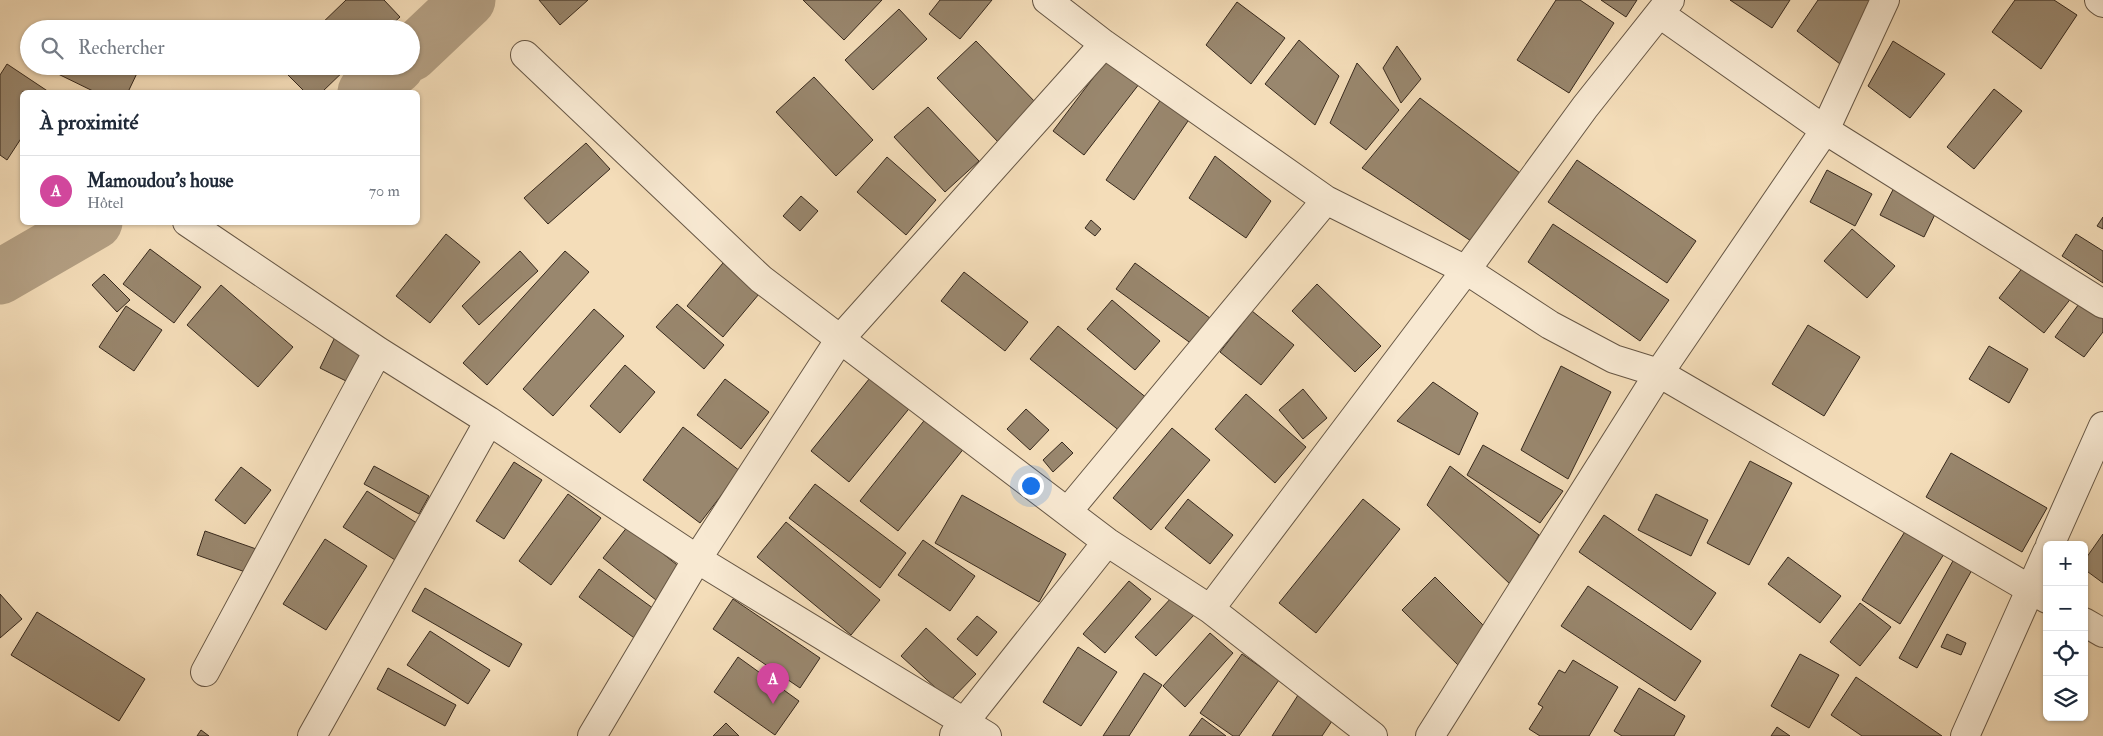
<!DOCTYPE html>
<html lang="fr">
<head>
<meta charset="utf-8">
<style>
  :root { --surface:#fff; --page:#f2f2f3; --text:#1f2937; --muted:#747a83; --line:#e0e1e3; --accent:#db2777 }
  body { margin:0; font-family:"IM FELL Double Pica",serif; background:var(--page); color:var(--text) }
  .controls { position:absolute; right:15px; bottom:15px; display:grid; overflow:hidden; border-radius:8px; box-shadow:0 1px 4px #0004 }
  .controls button { width:45px; height:45px; display:grid; place-items:center; padding:0; border:0; border-bottom:1px solid var(--line); background:var(--surface); color:var(--text); font:25px sans-serif }
  .you { position:absolute; left:1030px; top:485px; width:18px; height:18px; margin:-12px; border:4px solid #fff; border-radius:50%; background:#1a73e8; box-shadow:0 0 0 8px #1a73e833 }
  .badge { display:grid; place-items:center; width:32px; height:32px; border-radius:50%; background:var(--accent); color:#fff; font-size:16px; font-weight:700 }
  .pin { position:absolute; translate:-50% -41px; filter:drop-shadow(0 1px 2px #0008) }
  .pin::after { content:''; position:absolute; top:26px; width:18px; height:15px; background:inherit; clip-path:polygon(0 0,100% 0,50% 100%) }
  .list { margin:0; padding:0; list-style:none }
  h2 { display:flex; justify-content:space-between; align-items:center; height:65px; margin:0; padding:0 20px; font-size:21px }
  h2 small { font-size:16px; font-weight:400; color:var(--muted) }
  .list li { display:grid; grid-template-columns:32px 1fr auto; gap:15px; align-items:center; box-sizing:border-box; height:70px; padding:0 20px; border-top:1px solid var(--line) }
  .list b { display:block; font-size:19px; white-space:nowrap }
  .list p { margin:0; font-size:16px; white-space:nowrap; color:var(--muted) }
  .list em { font-size:16px; font-style:normal; color:var(--muted) }
  .icon { flex:none; width:28px; height:28px; fill:none; stroke:currentColor; stroke-width:2; stroke-linecap:round; stroke-linejoin:round }
  .map { position:relative; flex:none; width:2103px; height:736px; overflow:hidden }
  .search { position:absolute; background:var(--surface); box-shadow:0 1px 4px #0004; left:20px; top:20px; width:400px; height:55px; display:flex; align-items:center; gap:12px; box-sizing:border-box; padding:0 18px; border-radius:28px; color:var(--muted); font-size:19px }
  .panel { position:absolute; background:var(--surface); box-shadow:0 1px 4px #0004; left:20px; top:90px; width:400px; height:135px; border-radius:8px }
  .map>svg:first-child { display:block }
  .lines { fill:none; stroke-linecap:round; stroke-linejoin:round }
  .river { stroke:#b4a084; stroke-width:55 }
  .building { fill:#99876e; stroke:#37291d }
  .street-casing { stroke:#665644; stroke-width:30 }
  .street { stroke:#f8e9d2; stroke-width:28 }
</style>
</head>
<body>
<div class="map">
<svg width="2103" height="736" viewBox="0 0 2103 736">
  <rect width="100%" height="100%" fill="#f4ddb9"/>
  <filter id="stains"><feTurbulence type="fractalNoise" baseFrequency=".004" numOctaves="4"/><feColorMatrix values="0 0 0 0 .2 0 0 0 0 .09 0 0 0 0 .02 0 0 0 .5 -.17"/></filter>
  <radialGradient id="worn" r=".72"><stop offset=".6" stop-color="#630" stop-opacity="0"/><stop offset="1" stop-color="#630" stop-opacity=".3"/></radialGradient>
  <g class="lines">
    <path class="river" d="M411 54 468 0
      M365 92 397 66
      M0 277 95 222"/>
  </g>
  <path class="building" d="M346 0H384L400 17 387 29H316Z
    M539 0H588L560 25Z
    M803 0H882L844 40Z
    M940 0H992L960 39 929 14Z
    M1556 0H1580L1614 23 1569 93 1517 60Z
    M1601 0H1637L1626 17Z
    M1730 0H1790L1772 28Z
    M1818 0H1879L1840 64 1797 31Z
    M2015 0H2054L2077 15 2041 69 1992 32Z
    M1237 2 1285 38 1251 84 1206 45Z
    M899 9 927 39 873 90 845 60Z
    M1299 40 1339 76 1315 125 1265 84Z
    M976 41 1038 105 999 143 937 78Z
    M1893 41 1945 74 1910 118 1868 86Z
    M1118 45 1150 70 1084 155 1053 131Z
    M1397 46 1421 79 1401 103 1383 68Z
    M1357 63 1399 110 1366 150 1330 123Z
    M7 64 49 92H22V137L7 160 0 155V75Z
    M57 66H138L140 67 128 92H95L54 72Z
    M279 66H349L322 92H305Z
    M814 77 873 140 836 176 776 112Z
    M1172 83 1201 102 1134 200 1106 180Z
    M1994 89 2022 111 1974 169 1947 147Z
    M1420 98 1528 179 1477 245 1362 168Z
    M928 107 979 161 945 192 894 137Z
    M586 143 610 169 548 224 524 198Z
    M1215 156 1271 201 1246 238 1189 198Z
    M887 157 936 200 906 235 857 192Z
    M1577 160 1696 241 1667 283 1548 202Z
    M1827 170 1872 194 1855 226 1810 202Z
    M1897 182 1940 204 1924 237 1880 215Z
    M801 196 818 211 800 231 783 216Z
    M2103 217V229L2097 226Z
    M1091 220 1101 229 1095 236 1085 228Z
    M1553 224 1669 300 1640 341 1528 262Z
    M1852 229 1895 266 1867 298 1824 261Z
    M446 234 480 262 430 323 396 296Z
    M2076 234 2103 251V283L2062 256Z
    M150 249 201 287 174 323 123 284Z
    M520 251 538 271 479 325 462 306Z
    M565 251 589 272 487 385 463 363Z
    M2027 262 2072 297 2044 333 1999 298Z
    M723 263 759 294 723 337 687 306Z
    M1135 263 1214 321 1196 347 1116 289Z
    M964 272 1028 322 1005 351 941 301Z
    M104 274 130 300 117 312 92 285Z
    M1317 284 1381 346 1355 372 1292 311Z
    M221 285 293 347 258 387 187 325Z
    M2084 297 2103 311V332L2084 357 2055 337Z
    M1112 300 1160 341 1135 370 1087 329Z
    M677 304 724 345 704 369 656 327Z
    M126 306 162 330 134 371 99 347Z
    M594 309 624 336 553 416 523 389Z
    M1252 311 1294 345 1261 385 1220 352Z
    M1808 325 1860 357 1824 416 1772 384Z
    M1058 326 1148 399 1121 432 1030 359Z
    M336 335 374 353 358 387 320 368Z
    M1989 346 2028 369 2009 403 1969 379Z
    M625 365 655 392 620 433 590 406Z
    M1561 366 1611 392 1568 479 1521 450Z
    M878 368 917 399 849 482 811 451Z
    M725 379 769 412 741 449 697 415Z
    M1433 382 1478 413 1459 455 1397 421Z
    M1303 389 1327 418 1303 439 1279 410Z
    M1246 394 1306 447 1275 483 1215 429Z
    M1026 409 1049 430 1030 450 1007 429Z
    M931 412 969 442 898 531 860 501Z
    M683 427 740 471 700 523 643 480Z
    M1172 428 1210 460 1151 530 1113 498Z
    M1062 442 1073 453 1053 472 1043 460Z
    M1483 445 1563 491 1540 523 1467 475Z
    M1951 453 2047 508 2022 552 1926 497Z
    M1750 461 1792 483 1749 565 1707 543Z
    M514 462 542 480 504 539 476 521Z
    M374 466 429 496 419 514 364 484Z
    M1450 466 1539 535 1511 585 1427 505Z
    M241 467 271 490 245 524 215 500Z
    M815 484 906 553 880 588 789 518Z
    M367 491 426 529 403 565 343 527Z
    M568 494 601 518 551 585 519 561Z
    M1656 494 1708 520 1691 556 1638 530Z
    M962 495 1066 554 1039 602 935 543Z
    M1188 499 1233 535 1210 564 1165 528Z
    M1363 499 1400 529 1316 633 1279 603Z
    M1604 515 1716 593 1691 630 1579 552Z
    M786 522 880 600 851 635 757 557Z
    M1911 522 1949 546 1900 624 1862 600Z
    M628 526 686 572 661 604 603 558Z
    M205 531 259 550 251 574 197 555Z
    M2103 534V583L2084 569V561Z
    M325 539 367 566 326 630 283 604Z
    M923 540 975 576 950 611 898 575Z
    M1959 550 1977 561 1917 668 1899 658Z
    M1788 557 1841 596 1820 623 1768 584Z
    M599 569 661 614 641 643 579 597Z
    M1435 577 1490 632 1458 665 1402 610Z
    M1129 581 1151 599 1105 653 1083 634Z
    M1588 586 1701 661 1675 701 1561 626Z
    M425 588 522 644 509 667 412 611Z
    M0 594 22 619 0 638Z
    M1173 596 1194 615 1156 656 1135 637Z
    M733 599 820 658 800 688 713 629Z
    M1860 603 1891 627 1860 666 1830 642Z
    M37 612 145 679 119 721 11 655Z
    M977 616 997 632 977 656 957 639Z
    M926 628 976 674 950 701 901 656Z
    M430 631 490 670 468 704 407 665Z
    M1210 633 1233 653 1185 707 1163 686Z
    M1947 634 1966 643 1961 655 1941 647Z
    M1078 647 1117 672 1081 726 1043 702Z
    M1242 654 1279 680 1239 736H1233L1200 713Z
    M1800 654 1839 675 1809 728 1771 706Z
    M738 657 799 701 775 735 714 692Z
    M1573 660 1618 687 1589 736H1540L1529 729 1543 707 1538 704 1559 670 1565 673Z
    M388 668 456 705 445 726 377 689Z
    M1144 673 1162 685 1129 736H1103Z
    M1856 677 1942 736H1862L1831 715Z
    M1639 688 1685 716 1674 736H1622L1614 731Z
    M1300 692 1336 715 1322 736H1272Z
    M1202 718 1226 736H1189Z
    M726 723 739 736H713Z
    M1777 727 1790 736H1771Z
    M201 730 209 736H197Z"/>
  <g class="lines">
    <defs>
      <path id="street" d="M1047 0 1104 44 1326 200 1466 270 1550 325 1614 359 1659 373 2047 599
        M2099 0 2103 3
        M1660 14 1825 130 2103 304
        M525 55 761 279 1107 542 1210 609 1373 736
        M187 222 378 351 489 421 697 559 987 736
        M1068 511 1326 200
        M2050 545 2103 426
        M1210 609 1466 270 1585 107 1670 0
        M2084 622 2103 633
        M205 672 378 351
        M954 735 1107 542
        M312 736 489 421
        M592 736 697 559 840 339 1104 44
        M1430 736 1659 373 1825 130 1885 0
        M1965 736 2047 552"/>
    </defs>
    <use href="#street" class="street-casing"/>
    <use href="#street" class="street"/>
  </g>
  <rect width="100%" height="100%" filter="url(#stains)"/>
  <rect width="100%" height="100%" fill="url(#worn)"/>
</svg>
<div class="controls">
<button>+</button>
<button>−</button>
<button><svg class="icon" aria-label="locate" viewBox="0 0 24 24"><circle cx="12" cy="12" r="6"/><path d="M12 2v4M12 18v4M2 12h4M18 12h4"/></svg></button>
<button><svg class="icon" aria-label="layers" viewBox="0 0 24 24"><path d="M12 4l9 5-9 5-9-5zM3 14l9 5 9-5"/></svg></button>
</div>
<div class="you"></div>
<div class="pin badge" style="left:773px;top:704px;background:#d1479c">A</div>
<div class="search"><svg class="icon" aria-label="search" viewBox="0 0 24 24"><circle cx="10" cy="10" r="6"/><path d="M15 15l6 6"/></svg>Rechercher</div>
<section class="panel">
<h2>À proximité<small></small></h2>
<ul class="list">
<li><span class="badge" style="background:#d1479c">A</span><div><b>Mamoudou's house</b><p>Hôtel</p></div><em>70 m</em></li>
</ul>
</section>
</div>
</body>
</html>
